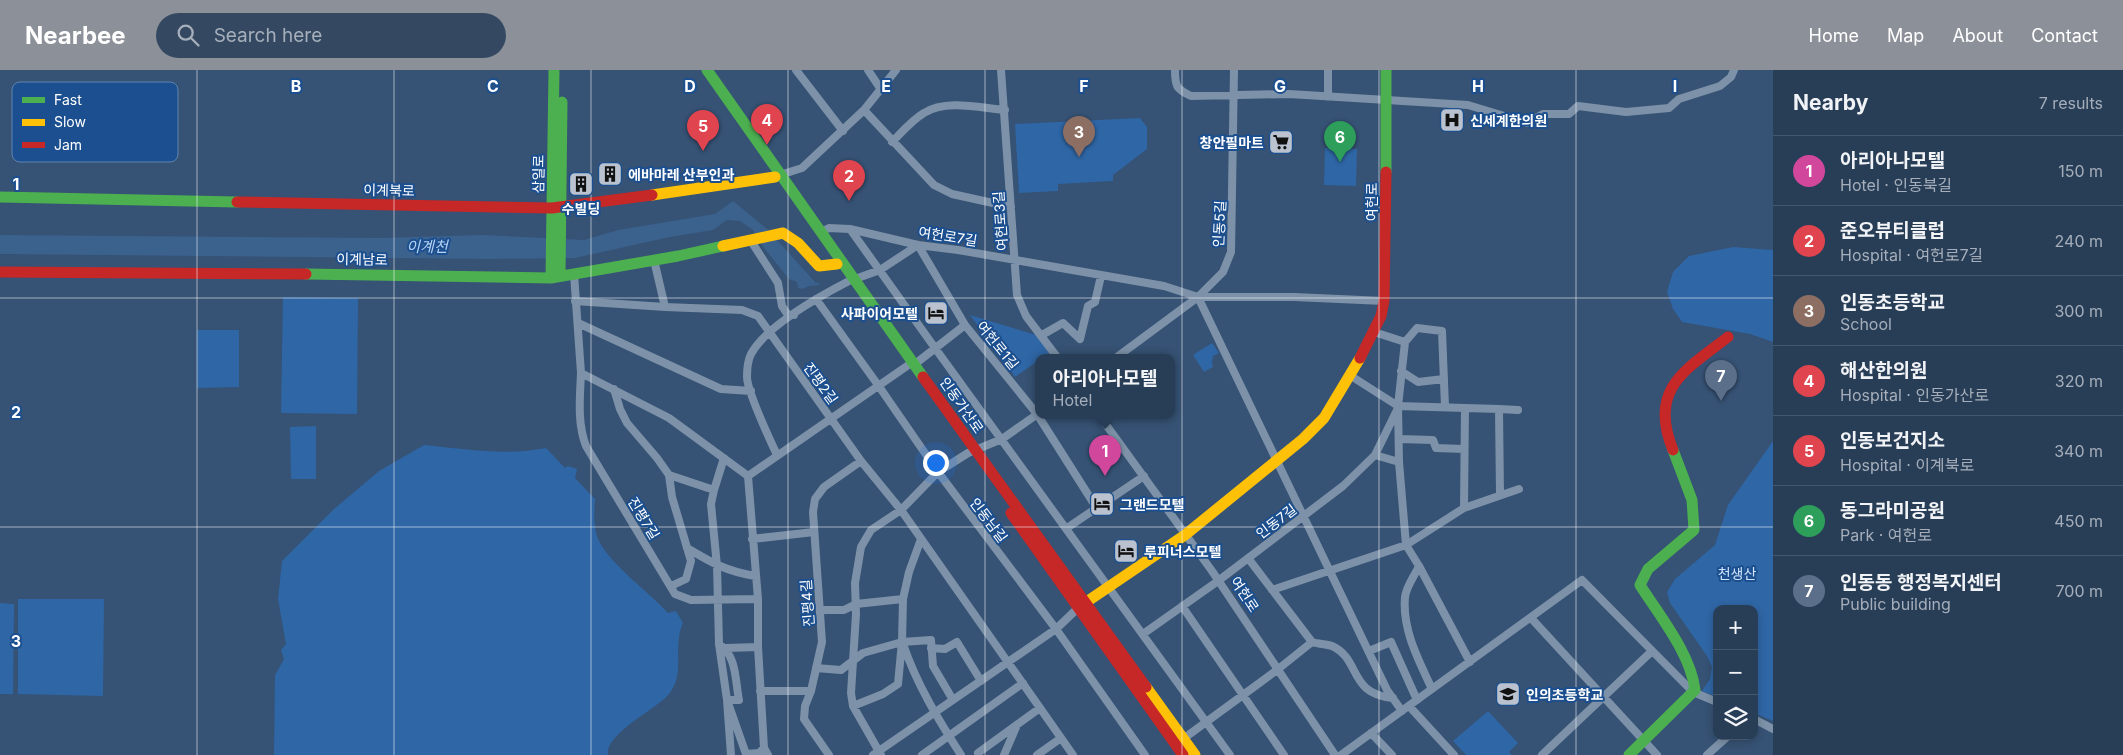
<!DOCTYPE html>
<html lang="en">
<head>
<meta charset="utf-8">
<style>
  :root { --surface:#283e57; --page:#344961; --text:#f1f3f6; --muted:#a5aeba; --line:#44576d; --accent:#8c9099 }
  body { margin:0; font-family:Inter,"Noto Sans KR",sans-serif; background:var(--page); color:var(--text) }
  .controls { position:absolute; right:15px; bottom:15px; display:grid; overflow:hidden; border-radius:10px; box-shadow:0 2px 8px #0003 }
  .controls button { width:45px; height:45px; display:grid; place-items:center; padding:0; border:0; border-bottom:1px solid var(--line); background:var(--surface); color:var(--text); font:25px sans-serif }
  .you { position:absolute; left:935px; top:392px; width:18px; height:18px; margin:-12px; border:4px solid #fff; border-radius:50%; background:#1a73e8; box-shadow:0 0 0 8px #1a73e833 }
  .badge { display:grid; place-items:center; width:32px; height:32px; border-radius:50%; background:var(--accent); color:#fff; font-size:16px; font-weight:700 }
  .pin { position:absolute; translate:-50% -41px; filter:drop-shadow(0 1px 2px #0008) }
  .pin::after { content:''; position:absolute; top:26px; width:18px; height:15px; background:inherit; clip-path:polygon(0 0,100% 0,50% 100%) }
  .popup { position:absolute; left:1035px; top:284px; width:140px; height:65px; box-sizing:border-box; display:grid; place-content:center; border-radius:10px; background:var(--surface); filter:drop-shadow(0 1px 4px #0005); font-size:16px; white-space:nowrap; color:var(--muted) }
  .popup b { font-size:19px; color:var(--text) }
  .popup::after { content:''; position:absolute; left:50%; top:100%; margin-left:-10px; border:10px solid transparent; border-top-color:var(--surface) }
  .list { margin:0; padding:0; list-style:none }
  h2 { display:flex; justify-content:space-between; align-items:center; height:65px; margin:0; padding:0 20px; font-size:21px }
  h2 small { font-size:16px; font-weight:400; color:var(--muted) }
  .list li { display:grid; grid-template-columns:32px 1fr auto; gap:15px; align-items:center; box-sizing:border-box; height:70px; padding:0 20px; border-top:1px solid var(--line) }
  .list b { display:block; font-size:19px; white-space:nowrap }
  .list p { margin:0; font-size:16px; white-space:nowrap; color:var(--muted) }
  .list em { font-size:16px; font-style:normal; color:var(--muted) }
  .icon { flex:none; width:28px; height:28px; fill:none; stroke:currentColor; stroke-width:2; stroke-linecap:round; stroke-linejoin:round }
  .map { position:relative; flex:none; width:1773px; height:685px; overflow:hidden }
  header { display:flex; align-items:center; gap:30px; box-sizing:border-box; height:70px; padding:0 25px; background:var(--accent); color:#fff }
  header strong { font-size:24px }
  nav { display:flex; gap:28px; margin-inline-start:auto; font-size:18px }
  .search { width:350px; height:45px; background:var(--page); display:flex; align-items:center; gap:12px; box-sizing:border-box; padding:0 18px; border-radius:28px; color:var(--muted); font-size:19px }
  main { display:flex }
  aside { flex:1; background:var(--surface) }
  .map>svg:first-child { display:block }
  .green { fill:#2f66a5 }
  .water { fill:#3b618d }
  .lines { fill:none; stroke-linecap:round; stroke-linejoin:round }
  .stream { stroke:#3b618d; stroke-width:2.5 }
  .street { stroke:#7d92a8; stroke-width:8 }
  .fast { stroke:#4caf50; stroke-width:11 }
  .slow { stroke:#ffc107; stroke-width:11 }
  .jam { stroke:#c62828; stroke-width:11 }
  .grid { fill:none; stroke:#fff; stroke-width:1; stroke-opacity:0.55 }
  .labels { text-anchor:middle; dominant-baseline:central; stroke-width:4; stroke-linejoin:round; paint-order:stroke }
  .poi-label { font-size:14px; font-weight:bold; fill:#fff; stroke:#1b4f8f; text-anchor:start }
  .street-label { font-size:14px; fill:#fff; stroke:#1b4f8f }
  .park-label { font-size:14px; fill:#cfe3fa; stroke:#1b4f8f }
  .water-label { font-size:15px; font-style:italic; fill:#b5d3f5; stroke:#1b4f8f }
  .key { fill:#1b4f8f; stroke:#5f84b1; stroke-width:1 }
  .key-label { font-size:14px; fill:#fff }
  .grid-label { font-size:16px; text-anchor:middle; font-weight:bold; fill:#fff; stroke:#1b4f8f; stroke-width:4; stroke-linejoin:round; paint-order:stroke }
</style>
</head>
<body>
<header>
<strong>Nearbee</strong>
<div class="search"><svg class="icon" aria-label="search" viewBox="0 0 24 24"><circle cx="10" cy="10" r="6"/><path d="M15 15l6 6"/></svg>Search here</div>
<nav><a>Home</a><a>Map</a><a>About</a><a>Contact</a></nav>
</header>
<main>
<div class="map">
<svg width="1773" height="685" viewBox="0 0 1773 685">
  <rect width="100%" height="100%" fill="#365274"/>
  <path class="green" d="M1140 48 1147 57V79L1113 105V111L1058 114V121L1019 123 1015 54Z
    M1325 78 1357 79 1356 116 1324 115Z
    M1733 177 1773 180V272L1750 264 1682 252 1673 239 1667 222 1673 202 1689 186Z
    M283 227 358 228 357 344 281 343Z
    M970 245 1036 265 1049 283 1043 287H1039V290L1015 307Z
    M197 260H239V317L197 318Z
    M1212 273 1219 283 1213 286 1212 292 1213 297 1204 302 1193 285Z
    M316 356V409H291L290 357Z
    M1773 371V651L1754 643V539H1717V627L1702 621 1710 609 1712 597 1707 586 1670 533 1667 522 1675 509 1715 475 1728 435Z
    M424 375C465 379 506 386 546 378L565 398 568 396 577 399 575 408 595 429C594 441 593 459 599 471 611 495 649 522 668 543L676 541 683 553C681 558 679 563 679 568 676 588 683 606 669 624 657 639 604 664 608 685H274L275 605 284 589 281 580 286 574 278 529 282 491 334 439 379 401Z
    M18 529H104L103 626 18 624Z
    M0 533 14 534 13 624H0Z
    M1488 641 1518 673 1509 682 1512 685H1466L1453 671Z"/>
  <path class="water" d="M733 131 767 159 816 213 802 219 798 218 797 212 789 209 764 178 753 160 740 151 727 150 713 160 670 167 575 188 488 189 0 184V165L382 168 482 165 584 170 618 160 715 144Z"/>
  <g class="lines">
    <path class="stream" d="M809 215 818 214"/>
    <path class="street" d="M796 0 843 61
      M868 0 880 18
      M1001 0 1017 225 1026 246 1057 287
      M1175 0C1175 16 1176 19 1191 26L1289 24 1468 35 1527 53 1543 44H1569L1578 36 1626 42 1669 38 1679 29 1720 16 1731 7 1734 0
      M1328 27V0
      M864 40 934 115 952 124 1011 137
      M892 72C902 62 912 50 924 43 946 29 980 38 1005 40
      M777 106 802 98 864 40 896 0
      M850 159 935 278 1230 685
      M821 162 829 158 850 159 918 175 958 180 1164 216 1198 227H1294L1384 231
      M751 171 778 213 782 236 788 245H794
      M654 190 665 237
      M574 204 581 303 669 348 748 406 758 529V577L764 678 768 685
      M855 209 880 200 918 175 965 255 1037 344 1096 437
      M1198 227 1387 620 1402 641
      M816 229 878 315 938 402 1056 559 1145 685
      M575 231 665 237 742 240 758 246 861 391 901 440 1073 685
      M578 253 721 319 751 321
      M1374 262 1405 272 1398 336 1399 392 1406 475 1419 496 1470 592
      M1042 265 1063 253 1080 269 1088 236 1095 232 1101 206
      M1405 272 1417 258 1442 261 1445 337
      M1117 287 1198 227 1223 202 1231 182 1234 0
      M915 294 965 255
      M1401 301 1418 312 1444 309
      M581 303C580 327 577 353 586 376L675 524 691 530 758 529
      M1351 306 1398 336 1499 339
      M614 319 620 339 627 353 657 388 669 405 672 427 691 491 686 509 671 516
      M1099 345 1212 501 1335 685
      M1399 369 1433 370 1436 378 1464 379
      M777 385C770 370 747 320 747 307 747 300 748 290 751 284 767 255 820 226 849 211
      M1375 385 1399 392
      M724 388 714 420 711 434 717 496 719 574 727 630 731 685
      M669 405 714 420
      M748 406 907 296
      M1500 425 1499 339 1518 340
      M1464 438 1465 338
      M1067 458 1144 406
      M752 469 814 462
      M687 478C712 493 726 501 755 506
      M1248 488 1312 572
      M1419 496C1415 505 1406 517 1405 527 1402 560 1419 591 1432 619
      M1272 520 1406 475 1464 438 1519 419
      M1182 536 1284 685
      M820 540H844L856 534 903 529
      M1531 548 1657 685
      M1143 564 1218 511 1343 416 1375 385 1398 338
      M719 574C737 586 735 610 739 630H727L746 684 759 683 764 678
      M903 574C917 615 938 649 961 685
      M726 578 758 577
      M931 578 945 579 957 572 981 611
      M1369 581 1391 572 1417 630
      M816 598 841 600 863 583 902 572 931 570 933 596 953 630
      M760 621H811
      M853 636 883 624 898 614 902 572 903 529 909 502 921 469
      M1409 636 1454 685
      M1754 649 1773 659
      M1371 663 1392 685
      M1183 669 1277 600 1312 572C1318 574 1326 574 1332 576 1361 589 1348 624 1393 628
      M978 683 1040 638
      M829 685 804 649 805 636 811 621 822 572 813 442 815 429 824 417 861 391
      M873 685 1056 559 1078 538
      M881 685 853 636 851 623 856 544 855 513 861 477 871 460 901 440 938 402 968 383 1002 369 1039 343
      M922 685 1023 613
      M1004 685 1017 655
      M1037 685 1061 668
      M1341 685 1582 510 1693 622 1717 632
      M1542 685 1652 581
      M1707 685 1728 666"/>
    <path class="fast" d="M707 0 923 307
      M1386 0V102
      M0 127 237 132
      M306 204 551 208 678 186 723 176
      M560 206 562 32
      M551 208 554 0
      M1629 685 1695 620C1691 584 1659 545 1640 515L1648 499 1694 460 1692 430 1673 380"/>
    <path class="slow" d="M652 125 775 107
      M723 176 783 163 798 173 819 196 837 194
      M1079 537 1185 465 1303 369 1324 348 1360 288
      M1146 617 1195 685"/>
    <path class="jam" d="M237 132 552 138 652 125
      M0 202 306 204
      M1360 288 1381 246 1384 231 1386 102
      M923 307 1146 617
      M1673 380C1648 319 1685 300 1728 267
      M1011 443 1183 685"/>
  </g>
  <path class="grid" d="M197 0V685M394 0V685M591 0V685M788 0V685M985 0V685M1182 0V685M1379 0V685M1576 0V685M0 228H1773M0 457H1773"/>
  <defs>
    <symbol id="hospital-square" viewBox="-11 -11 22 22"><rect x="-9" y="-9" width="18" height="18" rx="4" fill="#b9c2ce" stroke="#1b4f8f"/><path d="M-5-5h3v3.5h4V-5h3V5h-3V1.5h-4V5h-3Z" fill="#111"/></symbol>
    <symbol id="supermarket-square" viewBox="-11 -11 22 22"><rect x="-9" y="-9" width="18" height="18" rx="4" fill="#b9c2ce" stroke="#1b4f8f"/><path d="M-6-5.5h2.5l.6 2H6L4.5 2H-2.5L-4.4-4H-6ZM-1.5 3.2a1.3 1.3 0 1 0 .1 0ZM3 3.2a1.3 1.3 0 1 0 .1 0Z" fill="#111"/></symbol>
    <symbol id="building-square" viewBox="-11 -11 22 22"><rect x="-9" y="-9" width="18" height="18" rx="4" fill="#b9c2ce" stroke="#1b4f8f"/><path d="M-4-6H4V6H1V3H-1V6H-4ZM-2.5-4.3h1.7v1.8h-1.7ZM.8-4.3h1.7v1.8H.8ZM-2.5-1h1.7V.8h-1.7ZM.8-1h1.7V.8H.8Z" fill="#111"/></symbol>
    <symbol id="hotel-square" viewBox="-11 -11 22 22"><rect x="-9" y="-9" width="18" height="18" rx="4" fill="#b9c2ce" stroke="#1b4f8f"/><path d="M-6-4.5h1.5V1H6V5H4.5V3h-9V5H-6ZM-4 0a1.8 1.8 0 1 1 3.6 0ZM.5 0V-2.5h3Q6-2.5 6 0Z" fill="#111"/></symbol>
    <symbol id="school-square" viewBox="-11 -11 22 22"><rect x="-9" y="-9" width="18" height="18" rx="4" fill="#b9c2ce" stroke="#1b4f8f"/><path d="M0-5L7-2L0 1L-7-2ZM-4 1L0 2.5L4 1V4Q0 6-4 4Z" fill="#111"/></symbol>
  </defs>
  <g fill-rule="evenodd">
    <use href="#hospital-square" x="1438" y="36" width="28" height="28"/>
    <use href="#supermarket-square" x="1267" y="58" width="28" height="28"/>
    <use href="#building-square" x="596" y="90" width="28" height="28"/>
    <use href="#building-square" x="567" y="100" width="28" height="28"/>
    <use href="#hotel-square" x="922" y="229" width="28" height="28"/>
    <use href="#hotel-square" x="1088" y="420" width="28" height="28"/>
    <use href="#hotel-square" x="1112" y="467" width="28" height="28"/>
    <use href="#school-square" x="1494" y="610" width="28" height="28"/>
  </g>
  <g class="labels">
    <g class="poi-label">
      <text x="1470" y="50">신세계한의원</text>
      <text x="1264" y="72" text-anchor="end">창안필마트</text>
      <text x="628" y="104">에바마레 산부인과</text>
      <text x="581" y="138" text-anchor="middle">수빌딩</text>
      <text x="918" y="243" text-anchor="end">사파이어모텔</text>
      <text x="1120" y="434">그랜드모텔</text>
      <text x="1144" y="481">루피너스모텔</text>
      <text x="1526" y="624">인의초등학교</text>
    </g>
    <g class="street-label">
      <text transform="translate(538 104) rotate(-89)">삼일로</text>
      <text transform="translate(389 120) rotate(1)">이계북로</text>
      <text transform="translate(1371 132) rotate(-90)">여헌로</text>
      <text transform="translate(1000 151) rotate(-94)">여헌로3길</text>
      <text transform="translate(1219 154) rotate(-87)">인동5길</text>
      <text transform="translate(948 166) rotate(9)">여헌로7길</text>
      <text transform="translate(362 189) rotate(1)">이계남로</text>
      <text transform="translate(998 275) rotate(51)">여헌로1길</text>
      <text transform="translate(821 313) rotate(54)">진평2길</text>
      <text transform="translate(962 335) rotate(55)">인동가산로</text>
      <text transform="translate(644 448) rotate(59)">진평7길</text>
      <text transform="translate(989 450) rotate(53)">인동남길</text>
      <text transform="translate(1276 451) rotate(-37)">인동7길</text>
      <text transform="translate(1245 524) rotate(57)">여헌로</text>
      <text transform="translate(807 533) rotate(-94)">진평4길</text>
    </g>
    <g class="park-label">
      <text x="1737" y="503">천생산</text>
    </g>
    <g class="water-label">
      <text x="427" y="176">이계천</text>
    </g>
  </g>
  <rect x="12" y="12" width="166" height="80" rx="8" class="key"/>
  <rect x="22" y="27" width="23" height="6" fill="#4caf50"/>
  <rect x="22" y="49" width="23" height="7" fill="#ffc107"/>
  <rect x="22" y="72" width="23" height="6" fill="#c62828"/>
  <g class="key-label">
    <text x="54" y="35">Fast</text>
    <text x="54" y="57">Slow</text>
    <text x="54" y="80">Jam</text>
  </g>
  <g class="grid-label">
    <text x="296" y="22">B</text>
    <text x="493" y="22">C</text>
    <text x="690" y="22">D</text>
    <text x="886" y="22">E</text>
    <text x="1084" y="22">F</text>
    <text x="1280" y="22">G</text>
    <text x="1478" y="22">H</text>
    <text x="1675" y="22">I</text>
    <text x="16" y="120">1</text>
    <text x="16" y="348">2</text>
    <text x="16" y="577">3</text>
  </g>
</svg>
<div class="controls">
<button>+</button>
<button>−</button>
<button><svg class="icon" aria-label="layers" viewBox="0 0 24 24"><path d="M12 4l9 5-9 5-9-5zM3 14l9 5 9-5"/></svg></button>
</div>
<div class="you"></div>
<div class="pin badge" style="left:1105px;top:406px;background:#d1479c">1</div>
<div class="popup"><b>아리아나모텔</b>Hotel</div>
<div class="pin badge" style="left:849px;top:131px;background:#e0444e">2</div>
<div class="pin badge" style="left:1079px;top:87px;background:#8d6e63">3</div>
<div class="pin badge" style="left:767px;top:75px;background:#e0444e">4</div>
<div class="pin badge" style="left:703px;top:81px;background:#e0444e">5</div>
<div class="pin badge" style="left:1340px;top:92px;background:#2e9e5b">6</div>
<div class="pin badge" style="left:1721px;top:331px;background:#5c6f8a">7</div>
</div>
<aside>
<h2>Nearby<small>7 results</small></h2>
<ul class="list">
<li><span class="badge" style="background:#d1479c">1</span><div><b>아리아나모텔</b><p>Hotel · 인동북길</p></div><em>150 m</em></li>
<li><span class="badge" style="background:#e0444e">2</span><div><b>준오뷰티클럽</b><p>Hospital · 여헌로7길</p></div><em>240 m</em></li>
<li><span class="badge" style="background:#8d6e63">3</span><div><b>인동초등학교</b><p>School</p></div><em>300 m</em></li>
<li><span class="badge" style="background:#e0444e">4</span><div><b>해산한의원</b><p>Hospital · 인동가산로</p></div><em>320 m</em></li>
<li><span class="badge" style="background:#e0444e">5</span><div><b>인동보건지소</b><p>Hospital · 이계북로</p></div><em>340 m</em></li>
<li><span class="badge" style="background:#2e9e5b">6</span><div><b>동그라미공원</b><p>Park · 여헌로</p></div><em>450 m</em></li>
<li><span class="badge" style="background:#5c6f8a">7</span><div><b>인동동 행정복지센터</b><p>Public building</p></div><em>700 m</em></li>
</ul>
</aside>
</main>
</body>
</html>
